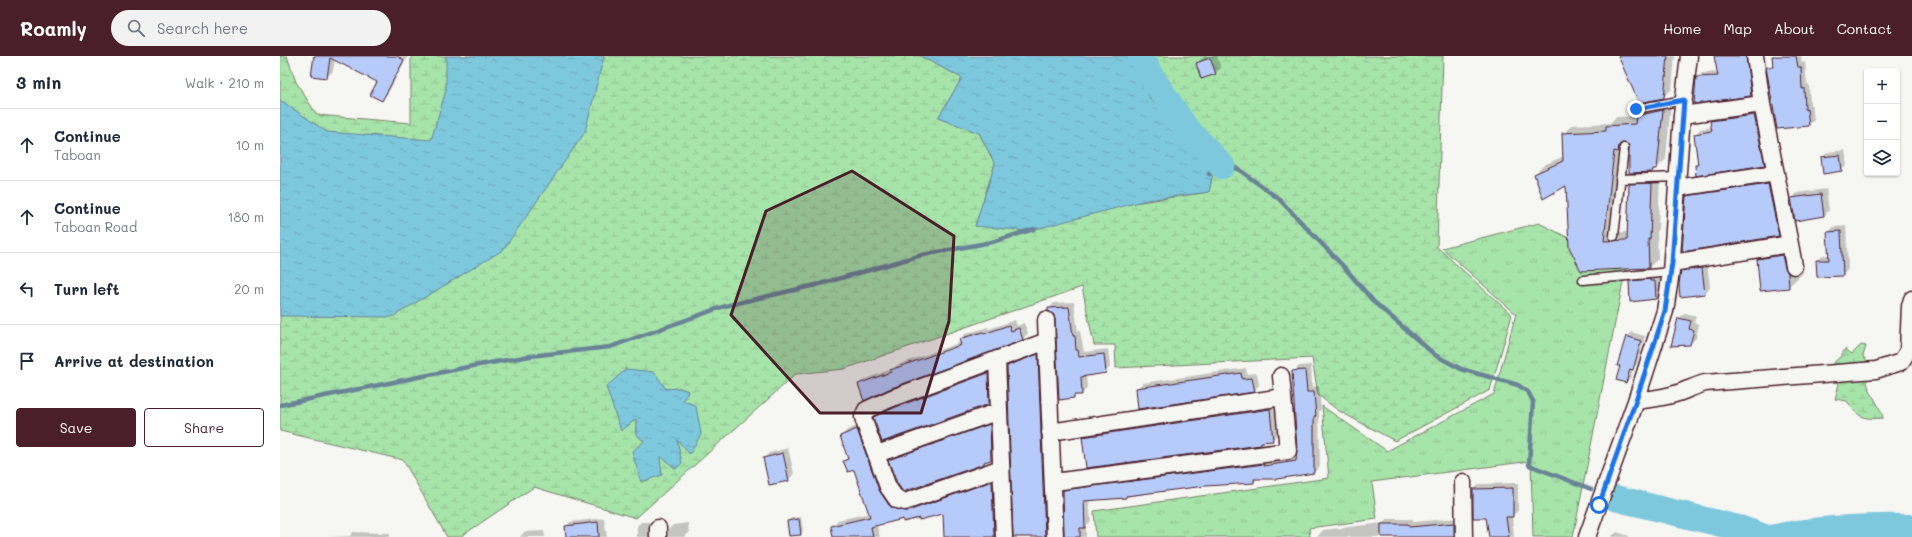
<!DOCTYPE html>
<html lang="en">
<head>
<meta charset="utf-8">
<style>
  :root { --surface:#fff; --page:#f2f2f3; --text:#1f2937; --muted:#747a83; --line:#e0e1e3; --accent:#4a1f2b }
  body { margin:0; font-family:Mali,sans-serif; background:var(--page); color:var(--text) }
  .controls { position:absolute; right:12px; top:12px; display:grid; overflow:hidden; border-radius:4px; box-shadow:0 1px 3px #0004 }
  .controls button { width:36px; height:36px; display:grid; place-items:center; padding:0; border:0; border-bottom:1px solid var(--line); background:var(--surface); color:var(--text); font:20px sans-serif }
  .stop { position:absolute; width:12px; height:12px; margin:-9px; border:3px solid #1a73e8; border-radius:50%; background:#fff }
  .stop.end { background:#1a73e8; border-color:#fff; box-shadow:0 1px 4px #0008 }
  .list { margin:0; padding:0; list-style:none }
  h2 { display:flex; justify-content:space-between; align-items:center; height:52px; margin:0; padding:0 16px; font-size:17px }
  h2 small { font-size:13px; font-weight:400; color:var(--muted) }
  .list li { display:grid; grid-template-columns:26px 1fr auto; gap:12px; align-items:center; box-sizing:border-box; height:72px; padding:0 16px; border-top:1px solid var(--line) }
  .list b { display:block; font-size:15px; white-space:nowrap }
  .list p { margin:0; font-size:13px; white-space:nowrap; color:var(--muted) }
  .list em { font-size:13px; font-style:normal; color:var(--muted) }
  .actions { display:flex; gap:8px; padding:12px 16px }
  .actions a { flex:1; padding:9px 0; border:1px solid var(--accent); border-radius:4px; text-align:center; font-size:14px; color:var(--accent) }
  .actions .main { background:var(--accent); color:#fff }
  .icon { flex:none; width:22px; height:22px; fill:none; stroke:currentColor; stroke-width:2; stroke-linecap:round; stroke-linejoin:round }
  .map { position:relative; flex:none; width:1632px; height:481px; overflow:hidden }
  header { display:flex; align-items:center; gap:24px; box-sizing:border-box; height:56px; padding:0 20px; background:var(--accent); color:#fff }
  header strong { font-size:19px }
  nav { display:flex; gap:22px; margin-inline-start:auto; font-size:14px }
  .search { width:280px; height:36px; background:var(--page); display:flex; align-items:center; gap:10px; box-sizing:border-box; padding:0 14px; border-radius:22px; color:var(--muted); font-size:15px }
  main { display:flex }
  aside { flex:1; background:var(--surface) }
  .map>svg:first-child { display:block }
  .grass { fill:url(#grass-tufts); stroke:#78826a }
  .wetland { fill:url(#wetland-marsh); stroke:#78826a; fill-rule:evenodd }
  .water { fill:url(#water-ripples); stroke:#698496 }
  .shadow { fill:#0003 }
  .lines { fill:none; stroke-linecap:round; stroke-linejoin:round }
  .stream { stroke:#698496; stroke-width:4.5 }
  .river { stroke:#7ec8de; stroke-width:26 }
  .building { fill:#b7cbfb; stroke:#4a1f2b }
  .service-casing { stroke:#4a1f2b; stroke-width:11 }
  .minor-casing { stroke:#4a1f2b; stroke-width:19 }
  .service { stroke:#f6f6f2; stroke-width:8 }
  .minor { stroke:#f6f6f2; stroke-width:16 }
  .route { stroke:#1a73e8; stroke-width:5 }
  .marked { fill:#4a1f2b; fill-opacity:0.2; stroke:#4a1f2b; stroke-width:3; stroke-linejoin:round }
</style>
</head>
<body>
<header>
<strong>Roamly</strong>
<div class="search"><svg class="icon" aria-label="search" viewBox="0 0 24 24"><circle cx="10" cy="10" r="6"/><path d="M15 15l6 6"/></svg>Search here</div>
<nav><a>Home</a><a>Map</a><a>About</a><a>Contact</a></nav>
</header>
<main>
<aside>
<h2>3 min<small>Walk · 210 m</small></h2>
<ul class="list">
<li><svg class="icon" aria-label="ahead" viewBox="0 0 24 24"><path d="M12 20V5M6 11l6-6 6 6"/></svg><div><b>Continue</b><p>Taboan</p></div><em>10 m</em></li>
<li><svg class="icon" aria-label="ahead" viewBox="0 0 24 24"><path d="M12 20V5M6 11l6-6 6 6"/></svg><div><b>Continue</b><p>Taboan Road</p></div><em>180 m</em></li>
<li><svg class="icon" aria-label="left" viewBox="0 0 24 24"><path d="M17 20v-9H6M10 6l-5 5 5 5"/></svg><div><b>Turn left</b></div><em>20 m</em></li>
<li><svg class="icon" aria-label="arrive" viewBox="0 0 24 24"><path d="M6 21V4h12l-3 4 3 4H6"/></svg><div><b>Arrive at destination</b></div></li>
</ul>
<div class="actions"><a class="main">Save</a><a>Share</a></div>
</aside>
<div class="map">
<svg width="1632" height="481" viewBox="0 0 1632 481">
  <defs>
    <pattern id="grass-tufts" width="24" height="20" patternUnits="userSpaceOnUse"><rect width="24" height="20" fill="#a7e4aa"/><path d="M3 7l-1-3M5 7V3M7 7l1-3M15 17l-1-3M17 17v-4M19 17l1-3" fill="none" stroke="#91c392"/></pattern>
    <pattern id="wetland-marsh" width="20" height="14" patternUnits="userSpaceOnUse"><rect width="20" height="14" fill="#a7e4aa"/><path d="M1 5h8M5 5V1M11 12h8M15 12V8" fill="none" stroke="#91c392"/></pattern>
    <pattern id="water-ripples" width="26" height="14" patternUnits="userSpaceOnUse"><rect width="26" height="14" fill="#7ec8de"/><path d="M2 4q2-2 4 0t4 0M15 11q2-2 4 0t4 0" fill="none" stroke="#6eabbf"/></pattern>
  </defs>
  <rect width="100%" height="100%" fill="#f6f6f2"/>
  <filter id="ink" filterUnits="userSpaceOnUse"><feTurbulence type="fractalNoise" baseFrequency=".025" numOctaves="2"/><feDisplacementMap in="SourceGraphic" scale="8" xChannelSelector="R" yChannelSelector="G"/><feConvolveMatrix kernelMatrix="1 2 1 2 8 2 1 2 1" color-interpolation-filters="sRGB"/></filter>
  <g filter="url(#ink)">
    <path class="grass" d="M1259 167 1346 211 1293 481H1253L1251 405 1092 426 1097 463 1029 472 1030 481H816L814 455 1049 422 1042 350 1107 395 1214 338 1236 258 1162 192Z"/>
    <path class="wetland" d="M0 0H7L16 26 37 59 131 67V0H640L682 22 658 62 699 77 715 108 695 170 929 136 933 116 870 43 852 0H1163L1157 191 1232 259 1210 334 1115 385 1059 355 1038 339 1032 302 836 312 835 289H814L802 231 564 313 516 318 356 462 254 431 180 481H167L123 404 0 375ZM400 332 408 335 403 344 396 383 380 400 356 378V363L341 375 386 333Z
      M1581 289 1586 290 1583 300 1592 313C1591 316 1588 321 1587 324 1586 333 1601 350 1603 362 1583 364 1578 361 1567 345L1555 343 1559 328 1551 320 1549 311 1561 300 1565 293 1572 298Z"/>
    <path class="water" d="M166 0H324L305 76 223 194 112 261 0 260V44L47 76 151 84 166 34Z
      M640 0H852L870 43 933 116 929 136 867 144 748 175 695 170 715 108 699 77 658 62 682 22Z
      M346 313 374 316 386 333 400 332 408 335 403 344 416 350 421 378 410 398 397 384 402 407 396 413 380 400 382 419 361 426 352 396 364 385 356 378V363L341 375 326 331Z"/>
    <path class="shadow" d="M32 0H128L108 37 102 44 98 26 55 4 53 15 47 21Z
      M928 0H937L941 12 935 17 917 7 922 2Z
      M1339 0H1395L1392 33 1383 41Z
      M1435 0H1471L1476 34 1471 39 1417 22 1422 17 1438 16Z
      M1493 0H1521L1522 7 1525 6 1527 28H1529L1530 49H1532L1534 64 1529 69 1487 12 1494 7Z
      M1391 45 1386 103 1377 112 1372 115 1350 89 1345 87 1342 90 1333 176H1348L1350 129 1359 120 1380 119 1378 173 1377 175 1378 203 1369 211 1301 214 1286 129 1255 118 1264 109 1284 100 1283 78 1292 69 1330 67 1336 61 1358 60 1366 52Z
      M1480 54 1490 103 1484 108 1416 109 1419 106 1415 79 1420 73 1432 71 1431 65 1437 60Z
      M1565 94 1567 109 1562 114 1542 102 1548 96Z
      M1499 118 1509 168 1498 179 1407 141 1418 130Z
      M1546 133 1549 154 1544 160 1512 143 1517 137Z
      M1566 170 1568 213 1563 219 1537 205 1543 199H1549L1548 177 1553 171Z
      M1493 188 1519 197 1522 202 1523 217 1508 231 1478 203Z
      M1427 207 1430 232 1424 237 1402 216 1407 210Z
      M1356 220H1381V237L1376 242 1350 226Z
      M794 246 798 275H800L804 296 828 293 830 311 825 316 806 319 807 332 802 338H797L793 341 776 263 775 258 769 253 774 247Z
      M1405 257 1416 260 1414 267 1419 268 1416 282 1410 288 1399 262Z
      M735 264 737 270 744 267 748 277 743 283 579 328 585 323 614 312 617 309 681 286 680 284 685 278 708 271 709 273Z
      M1351 276 1365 280 1357 308 1354 311 1351 321 1346 326 1347 281Z
      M763 293 773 481H734L728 310 734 304Z
      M1031 309 1032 331 1039 330 1041 354 1039 355 1040 410 1034 416 977 422 974 426 925 429 845 441 809 443 811 465 806 470V481H785L784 435 789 429 1018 401 1013 316 1019 310Z
      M713 312 714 342 709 347 594 361 600 356 622 346Z
      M966 312 967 318 977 317 979 329 974 335 857 332 863 327Z
      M994 348 997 379 992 384 984 385 981 388 803 381 808 376Z
      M715 364 716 398 704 407 609 404 615 399Z
      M583 368 615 444 717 420 724 481H665L664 457 623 462 597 469 600 481H554L552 470 558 464 590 457 575 412 564 405 568 401 561 380 567 374Z
      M508 392 514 418 508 424 484 402 489 397Z
      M1238 427V455L1232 460 1234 481H1210L1207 461 1194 433 1199 428Z
      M521 461 523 475 521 478 508 465 511 462Z
      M324 462 327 481H286V471L290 466Z
      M1179 462 1182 481H1037L1043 474 1103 467 1107 463H1133V466Z
      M361 466H373L374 481H357V470Z
      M408 467 409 477 404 481H388V474L393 469Z
      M264 475 265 481H240L244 476Z
      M73 476 110 477V481H47L70 480Z
      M1337 476 1349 480V481H1331Z"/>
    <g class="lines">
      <path class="stream" d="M929 118 942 110 958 113 999 143 1064 211 1094 246 1155 299 1181 313 1238 329 1248 336 1253 345 1249 409 1311 433
        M0 349 193 310 250 300 330 291 445 250 540 228 642 199 712 186 754 173"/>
      <path class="river" d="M861 0 871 20 906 72 942 110
        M1335 442 1462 473 1485 481
        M1495 481C1540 472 1587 470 1632 471"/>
    </g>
    <path class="building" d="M34 0H117L124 4 102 45 90 39 97 26 50 2 47 22 31 20Z
      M1338 0H1388L1384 42 1359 47Z
      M1434 0H1466L1471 40 1414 48 1416 21 1438 20Z
      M1492 0H1516L1518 11H1521L1522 33 1524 32 1525 54 1527 53 1529 70 1497 73 1486 11H1493Z
      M930 2 936 18 921 23 916 7Z
      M1383 54 1377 113H1373L1372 116 1349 117V89L1342 87 1339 89 1338 96 1334 95 1324 185 1347 184 1349 128 1372 127 1370 183H1368L1369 212 1301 215 1289 191 1286 130 1263 143 1254 118 1283 105 1282 77 1326 75V70L1355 68 1356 60Z
      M1474 59 1485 109 1416 120 1415 109H1418L1414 78 1432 75 1430 65Z
      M1560 99 1562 115 1543 118 1541 101Z
      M1488 128 1499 180 1402 196 1406 140Z
      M1541 138 1544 160 1515 165 1511 142Z
      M1561 175 1563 220 1537 221 1536 204H1549L1547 176Z
      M1502 199 1505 212 1508 217 1509 232 1480 235 1477 203Z
      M1422 212 1425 238 1400 241 1399 228 1401 215Z
      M1370 223V225H1375L1376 243 1350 246 1349 225Z
      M789 251 793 280H795L796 294H798L799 301 824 298 826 317 801 321 802 339H794V342L779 344 775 264 774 259 768 255V252Z
      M1398 262 1411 265 1409 273 1414 274 1410 289 1391 290Z
      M729 269 731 275 739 272 743 284 609 333 584 345 578 328 611 316 610 314 681 289 679 283 703 276 704 278Z
      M1346 280 1361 285 1353 314 1350 313 1346 327 1336 324 1340 310H1337Z
      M758 298 765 481H733L727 310Z
      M1025 314 1027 336H1034L1036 360H1034V417L997 423H974V427L925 430 846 440V442L804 445 805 472H800V481H784L783 434 984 408V410L1016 405 1017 394 1012 315Z
      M708 317 709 348 602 386 593 361 616 351Z
      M961 317 962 323 972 322 975 336 858 353 856 332Z
      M990 353 993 385 981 386V389L806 412 802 381Z
      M710 368 711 404 704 406V408L623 436 617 427 608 404Z
      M577 373 599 434 609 449 615 453 628 455 712 425 714 481H664L663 458 639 464V462L623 466V463L591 471 593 481H553L551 470 590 461 574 414 568 416 563 405 568 403 560 380Z
      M503 397 509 425 489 429 483 402Z
      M1233 432V461H1226L1229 481H1209L1206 462H1193V433Z
      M519 463 521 479 509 480 507 465Z
      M318 466 319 481H286L285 470Z
      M1174 467V481H1101V468H1128L1129 471Z"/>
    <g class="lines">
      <defs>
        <path id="service" d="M1356 53 1404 44
          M1340 123 1398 121
          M1334 180 1344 92
          M1303 224 1391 216"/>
        <path id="minor" d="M1402 59 1482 48
          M1397 132 1496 117
          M1510 188 1514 210
          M1392 207 1510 188 1482 48 1475 0
          M766 264 775 481
          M717 303 724 481
          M1001 320 1003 341
          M1356 345C1370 343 1384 342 1398 337 1407 334 1415 330 1425 327L1596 314 1621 306 1628 295 1630 250 1632 243
          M770 376 1003 341 1008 395 774 426
          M597 398 719 355
          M721 412 625 446 617 444 608 431 584 365 583 361 586 354 612 342 767 285
          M1183 426 1184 481
          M378 481V472
          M1307 481 1356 345 1385 255 1391 216 1402 59 1409 0"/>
      </defs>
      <use href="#service" class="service-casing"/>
      <use href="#minor" class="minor-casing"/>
      <use href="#service" class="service"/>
      <use href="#minor" class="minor"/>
    </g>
  </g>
  <g class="lines" filter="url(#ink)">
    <path class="route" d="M1319 449 1356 344 1385 255 1392 207 1404 44 1356 53"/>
  </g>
  <path class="marked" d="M572 115 674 180 669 265 641 357H540L451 259 486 155Z"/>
</svg>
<div class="controls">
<button>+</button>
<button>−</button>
<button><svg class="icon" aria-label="layers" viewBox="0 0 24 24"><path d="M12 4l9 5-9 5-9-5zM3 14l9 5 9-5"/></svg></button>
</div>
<div class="stop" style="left:1319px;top:449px"></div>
<div class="stop end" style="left:1356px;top:53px"></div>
</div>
</main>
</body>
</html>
